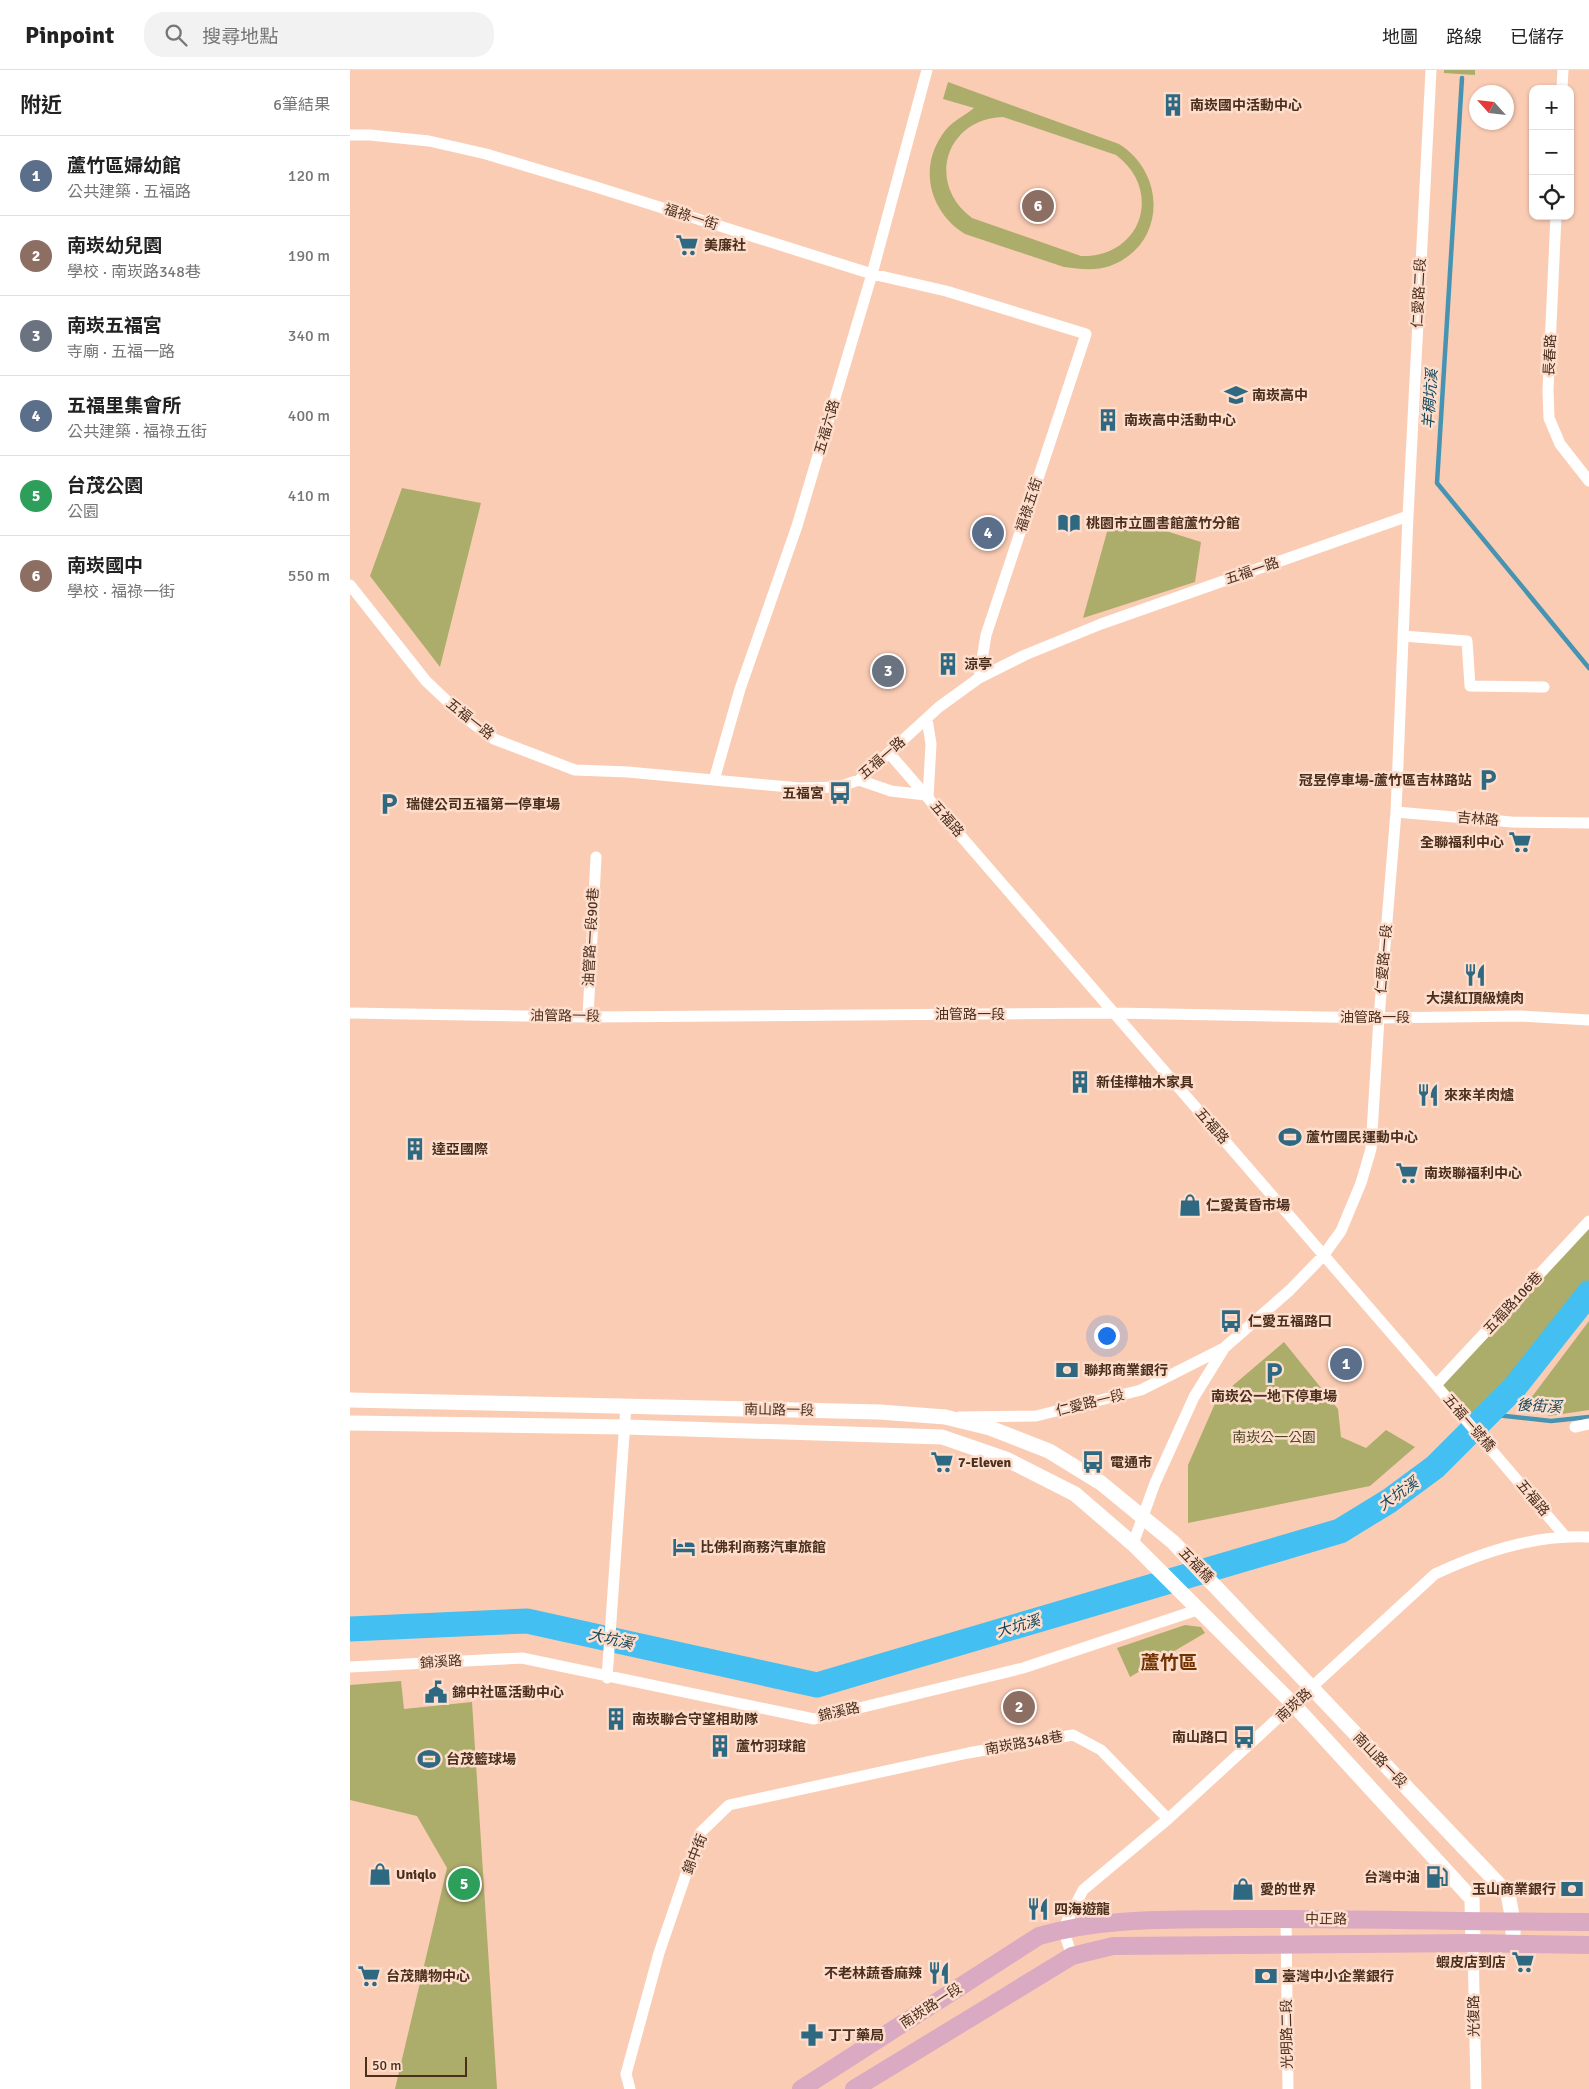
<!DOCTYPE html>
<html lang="zh-TW">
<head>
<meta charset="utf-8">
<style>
  :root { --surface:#fff; --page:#f2f2f2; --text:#222; --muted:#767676; --line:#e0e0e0; --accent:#db2777 }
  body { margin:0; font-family:Signika,"Noto Sans TC",sans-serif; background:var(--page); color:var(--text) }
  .controls { position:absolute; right:15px; top:15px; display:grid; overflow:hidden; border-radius:10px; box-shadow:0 1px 4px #0004 }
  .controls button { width:45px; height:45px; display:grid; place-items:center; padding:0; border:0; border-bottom:1px solid var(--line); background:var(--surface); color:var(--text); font:25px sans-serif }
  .compass { position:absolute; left:1119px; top:15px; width:45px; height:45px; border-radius:50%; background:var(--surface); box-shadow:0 1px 4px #0004; rotate:297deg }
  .scale { position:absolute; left:15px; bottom:12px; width:102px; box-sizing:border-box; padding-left:5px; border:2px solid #4c2e1d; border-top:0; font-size:14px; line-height:18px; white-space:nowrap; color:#4c2e1d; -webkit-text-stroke:4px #fddecd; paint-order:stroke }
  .you { position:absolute; left:756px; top:1265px; width:18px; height:18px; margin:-12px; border:4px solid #fff; border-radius:50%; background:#1a73e8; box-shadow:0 0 0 8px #1a73e833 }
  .badge { display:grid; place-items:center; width:32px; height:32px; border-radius:50%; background:var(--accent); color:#fff; font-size:16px; font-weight:700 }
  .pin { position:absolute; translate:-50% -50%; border:2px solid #fff; box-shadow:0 1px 5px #0006 }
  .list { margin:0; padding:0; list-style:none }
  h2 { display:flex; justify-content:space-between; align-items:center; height:65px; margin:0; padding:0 20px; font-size:21px }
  h2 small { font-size:16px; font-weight:400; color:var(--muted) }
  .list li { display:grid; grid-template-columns:32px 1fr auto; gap:15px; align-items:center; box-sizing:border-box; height:80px; padding:0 20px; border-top:1px solid var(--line) }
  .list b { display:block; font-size:19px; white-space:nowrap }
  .list p { margin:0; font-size:16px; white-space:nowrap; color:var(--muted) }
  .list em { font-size:16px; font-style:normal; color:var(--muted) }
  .icon { flex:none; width:28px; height:28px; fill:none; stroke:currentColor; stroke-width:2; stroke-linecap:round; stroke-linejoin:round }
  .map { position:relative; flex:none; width:1239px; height:2019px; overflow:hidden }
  header { display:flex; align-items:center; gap:30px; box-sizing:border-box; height:70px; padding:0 25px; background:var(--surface); border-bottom:1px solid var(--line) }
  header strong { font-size:24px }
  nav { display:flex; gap:28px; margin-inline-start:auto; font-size:18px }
  .search { width:350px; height:45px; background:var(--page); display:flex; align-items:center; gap:12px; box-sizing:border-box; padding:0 18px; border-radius:20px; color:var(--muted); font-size:19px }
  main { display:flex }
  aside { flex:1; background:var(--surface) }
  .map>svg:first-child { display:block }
  .park { fill:#acad6b; fill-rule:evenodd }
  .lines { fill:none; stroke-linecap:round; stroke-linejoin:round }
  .stream { stroke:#4694b2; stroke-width:4.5 }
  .river { stroke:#43bff2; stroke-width:25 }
  .street { stroke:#fff; stroke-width:11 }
  .secondary { stroke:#fff; stroke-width:15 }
  .primary { stroke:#daa9c2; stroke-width:18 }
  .labels { text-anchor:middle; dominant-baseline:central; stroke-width:5; stroke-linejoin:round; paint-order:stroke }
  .poi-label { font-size:14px; font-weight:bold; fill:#4c2e1d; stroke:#fddecd; text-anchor:start }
  .street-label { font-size:14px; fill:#4c2e1d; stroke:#fddecd }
  .park-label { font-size:14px; fill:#4b4b1f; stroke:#fddecd }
  .water-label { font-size:15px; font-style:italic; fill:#14475c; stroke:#fddecd }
  .district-label { font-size:19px; font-weight:bold; fill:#713100; stroke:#fddecd }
</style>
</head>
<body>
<header>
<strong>Pinpoint</strong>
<div class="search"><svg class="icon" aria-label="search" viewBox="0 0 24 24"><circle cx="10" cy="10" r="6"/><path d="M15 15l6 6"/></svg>搜尋地點</div>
<nav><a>地圖</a><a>路線</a><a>已儲存</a></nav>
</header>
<main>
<aside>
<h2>附近<small>6筆結果</small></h2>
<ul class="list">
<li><span class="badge" style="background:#5c6f8a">1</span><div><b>蘆竹區婦幼館</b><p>公共建築 · 五福路</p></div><em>120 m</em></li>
<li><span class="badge" style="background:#8d6e63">2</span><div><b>南崁幼兒園</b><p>學校 · 南崁路348巷</p></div><em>190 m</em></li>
<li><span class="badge" style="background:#6b7280">3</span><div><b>南崁五福宮</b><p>寺廟 · 五福一路</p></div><em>340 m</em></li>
<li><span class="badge" style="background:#5c6f8a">4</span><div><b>五福里集會所</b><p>公共建築 · 福祿五街</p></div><em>400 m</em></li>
<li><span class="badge" style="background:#2e9e5b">5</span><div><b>台茂公園</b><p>公園</p></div><em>410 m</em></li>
<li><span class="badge" style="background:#8d6e63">6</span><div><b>南崁國中</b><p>學校 · 福祿一街</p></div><em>550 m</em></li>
</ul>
</aside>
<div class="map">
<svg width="1239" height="2019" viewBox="0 0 1239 2019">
  <rect width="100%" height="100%" fill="#fbccb4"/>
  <path class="park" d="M1094 0H1125V5L1094 3Z
    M598 12 769 74C817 104 816 175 760 196 745 201 730 199 714 197L615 164C581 143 568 100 592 65 600 52 613 47 624 38L593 29ZM653 47 766 85C814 121 791 188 731 186L622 148C576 114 595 49 653 47Z
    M52 418 131 433 90 597 20 506Z
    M762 444 851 472 845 512 733 548Z
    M1239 1151V1217L1168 1296 1156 1323 1123 1359 1086 1315Z
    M1239 1251V1340L1199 1346 1181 1328Z
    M934 1272 988 1339 991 1367 1016 1378 1036 1360 1065 1377 1020 1416 838 1453V1395L867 1329Z
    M835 1555 851 1557 855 1563 780 1607 767 1578Z
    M51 1611 54 1639 122 1632 147 2019H45L97 1798 67 1746 0 1730V1615Z"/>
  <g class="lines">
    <path class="stream" d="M1112 8 1087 413 1239 598
      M1137 1344 1201 1351 1239 1347"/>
    <path class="river" d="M0 1559 177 1551 467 1615 990 1461 1039 1431 1085 1397 1164 1318 1239 1223"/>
    <path class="street" d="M1212 19 1213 0
      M0 65H20L79 71 136 84 246 117 522 204 596 221 736 264 636 565 629 608
      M1206 146 1198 320 1199 348 1210 374 1239 411
      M0 515 76 611 113 646 144 669 225 700 278 702 450 718 488 717 509 710 589 637 629 608 675 585 751 554 1058 446
      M1053 566 1117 571 1120 616 1194 617
      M577 649 581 674 578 728
      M539 683 1086 1315 1214 1465
      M364 710 390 619 447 456 522 204 577 0
      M509 710 541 721 576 725
      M1046 742 1162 752 1239 753
      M0 943 238 947 764 943 1029 948 1170 946 1239 950
      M238 947 246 787
      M1086 1315 1239 1151
      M609 1347 686 1346 791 1320 874 1278 940 1220 973 1186 991 1161 1011 1113 1021 1079 1029 948 1046 742 1058 446 1081 0
      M1225 1357 1239 1354
      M783 1474 805 1413 844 1327 873 1280
      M0 1597 172 1588 464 1649 673 1598 850 1539
      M257 1608 276 1336
      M936 1849 938 2019
      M1123 1873 1126 2019
      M722 1886 713 1859 733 1820 818 1749 1085 1504C1132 1482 1187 1464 1239 1467
      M280 2019 276 2004 309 1883 350 1763 379 1735 618 1683 723 1665 751 1680 818 1749"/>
    <path class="secondary" d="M0 1330 530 1342 595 1347 640 1358 699 1381 751 1413 823 1472 1158 1824 1163 1851V1873
      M0 1353 275 1357 592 1367 656 1389 725 1424 783 1474 944 1635 1122 1829 1123 1873"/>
    <path class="primary" d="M451 2019 689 1866C754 1847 822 1850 889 1849 1006 1848 1122 1852 1239 1852
      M504 2019 722 1886 763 1876 1123 1873 1239 1875"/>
  </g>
  <defs>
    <symbol id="building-bare" viewBox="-9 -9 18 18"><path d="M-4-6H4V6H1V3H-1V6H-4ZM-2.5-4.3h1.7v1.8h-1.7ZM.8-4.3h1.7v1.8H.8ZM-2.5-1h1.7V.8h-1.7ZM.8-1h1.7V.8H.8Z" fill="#2e6881" stroke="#fddecd" stroke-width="2.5" paint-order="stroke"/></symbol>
    <symbol id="supermarket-bare" viewBox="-9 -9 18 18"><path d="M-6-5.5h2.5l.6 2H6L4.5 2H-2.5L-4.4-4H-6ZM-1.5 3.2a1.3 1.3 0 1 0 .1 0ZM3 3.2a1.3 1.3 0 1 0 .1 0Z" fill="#2e6881" stroke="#fddecd" stroke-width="2.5" paint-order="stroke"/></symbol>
    <symbol id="school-bare" viewBox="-9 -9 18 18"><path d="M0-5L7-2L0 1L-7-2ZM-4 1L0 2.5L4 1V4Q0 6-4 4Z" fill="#2e6881" stroke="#fddecd" stroke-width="2.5" paint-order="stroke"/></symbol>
    <symbol id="library-bare" viewBox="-9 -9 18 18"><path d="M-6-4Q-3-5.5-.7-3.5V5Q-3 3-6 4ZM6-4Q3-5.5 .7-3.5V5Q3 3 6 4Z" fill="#2e6881" stroke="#fddecd" stroke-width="2.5" paint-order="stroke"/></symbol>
    <symbol id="parking-bare" viewBox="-9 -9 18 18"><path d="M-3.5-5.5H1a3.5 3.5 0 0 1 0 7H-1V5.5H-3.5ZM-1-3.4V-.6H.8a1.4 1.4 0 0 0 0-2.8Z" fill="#2e6881" stroke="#fddecd" stroke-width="2.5" paint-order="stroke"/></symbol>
    <symbol id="bus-bare" viewBox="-9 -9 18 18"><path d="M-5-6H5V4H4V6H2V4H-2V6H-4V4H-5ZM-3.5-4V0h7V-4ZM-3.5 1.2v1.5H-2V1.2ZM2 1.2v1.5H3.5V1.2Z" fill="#2e6881" stroke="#fddecd" stroke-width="2.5" paint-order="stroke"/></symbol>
    <symbol id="restaurant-bare" viewBox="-9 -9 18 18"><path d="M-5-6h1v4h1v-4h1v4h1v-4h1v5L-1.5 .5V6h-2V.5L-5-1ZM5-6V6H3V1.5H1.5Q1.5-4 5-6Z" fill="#2e6881" stroke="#fddecd" stroke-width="2.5" paint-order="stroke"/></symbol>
    <symbol id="stadium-bare" viewBox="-9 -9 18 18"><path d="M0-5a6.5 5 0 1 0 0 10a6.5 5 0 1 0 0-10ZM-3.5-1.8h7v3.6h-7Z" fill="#2e6881" stroke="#fddecd" stroke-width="2.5" paint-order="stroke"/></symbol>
    <symbol id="shop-bare" viewBox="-9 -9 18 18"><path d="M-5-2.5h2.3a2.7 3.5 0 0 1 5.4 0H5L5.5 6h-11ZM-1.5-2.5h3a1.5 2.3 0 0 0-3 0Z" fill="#2e6881" stroke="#fddecd" stroke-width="2.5" paint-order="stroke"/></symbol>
    <symbol id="bank-bare" viewBox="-9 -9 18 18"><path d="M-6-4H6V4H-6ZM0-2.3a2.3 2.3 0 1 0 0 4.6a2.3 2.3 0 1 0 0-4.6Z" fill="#2e6881" stroke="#fddecd" stroke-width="2.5" paint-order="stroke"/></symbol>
    <symbol id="hotel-bare" viewBox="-9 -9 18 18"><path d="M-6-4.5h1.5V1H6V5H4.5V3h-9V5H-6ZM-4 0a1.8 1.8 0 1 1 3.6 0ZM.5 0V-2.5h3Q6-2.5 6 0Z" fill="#2e6881" stroke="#fddecd" stroke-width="2.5" paint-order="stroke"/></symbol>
    <symbol id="civic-bare" viewBox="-9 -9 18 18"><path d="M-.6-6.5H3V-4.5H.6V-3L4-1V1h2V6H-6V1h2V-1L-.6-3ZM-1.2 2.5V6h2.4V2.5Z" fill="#2e6881" stroke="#fddecd" stroke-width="2.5" paint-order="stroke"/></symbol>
    <symbol id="fuel-bare" viewBox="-9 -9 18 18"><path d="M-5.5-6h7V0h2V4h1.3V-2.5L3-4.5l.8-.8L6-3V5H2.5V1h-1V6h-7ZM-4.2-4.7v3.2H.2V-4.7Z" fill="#2e6881" stroke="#fddecd" stroke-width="2.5" paint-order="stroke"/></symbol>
    <symbol id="pharmacy-bare" viewBox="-9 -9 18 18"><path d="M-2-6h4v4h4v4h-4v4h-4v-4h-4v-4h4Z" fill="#2e6881" stroke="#fddecd" stroke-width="2.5" paint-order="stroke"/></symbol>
  </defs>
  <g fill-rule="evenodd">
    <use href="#building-bare" x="807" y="19" width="32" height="32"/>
    <use href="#supermarket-bare" x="321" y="159" width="32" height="32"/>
    <use href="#school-bare" x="870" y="309" width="32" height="32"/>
    <use href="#building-bare" x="742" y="334" width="32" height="32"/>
    <use href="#library-bare" x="703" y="437" width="32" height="32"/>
    <use href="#building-bare" x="582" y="578" width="32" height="32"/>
    <use href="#parking-bare" x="1122" y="694" width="32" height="32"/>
    <use href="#bus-bare" x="474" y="707" width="32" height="32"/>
    <use href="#parking-bare" x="23" y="718" width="32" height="32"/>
    <use href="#supermarket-bare" x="1154" y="756" width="32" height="32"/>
    <use href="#restaurant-bare" x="1109" y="889" width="32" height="32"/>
    <use href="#building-bare" x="714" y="996" width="32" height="32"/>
    <use href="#restaurant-bare" x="1062" y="1009" width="32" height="32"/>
    <use href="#stadium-bare" x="924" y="1051" width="32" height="32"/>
    <use href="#building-bare" x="49" y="1063" width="32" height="32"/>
    <use href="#supermarket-bare" x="1041" y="1087" width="32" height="32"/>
    <use href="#shop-bare" x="824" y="1119" width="32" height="32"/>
    <use href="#bus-bare" x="865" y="1235" width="32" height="32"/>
    <use href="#bank-bare" x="701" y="1284" width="32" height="32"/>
    <use href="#parking-bare" x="908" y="1287" width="32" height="32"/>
    <use href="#supermarket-bare" x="576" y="1376" width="32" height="32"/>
    <use href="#bus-bare" x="727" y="1376" width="32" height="32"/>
    <use href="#hotel-bare" x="318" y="1461" width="32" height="32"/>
    <use href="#civic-bare" x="70" y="1606" width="32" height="32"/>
    <use href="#building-bare" x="250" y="1633" width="32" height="32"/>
    <use href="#bus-bare" x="878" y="1651" width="32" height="32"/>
    <use href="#building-bare" x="354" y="1660" width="32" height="32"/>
    <use href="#stadium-bare" x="63" y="1673" width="32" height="32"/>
    <use href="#shop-bare" x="14" y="1788" width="32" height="32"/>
    <use href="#fuel-bare" x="1071" y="1791" width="32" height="32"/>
    <use href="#shop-bare" x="877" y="1803" width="32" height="32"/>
    <use href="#bank-bare" x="1206" y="1803" width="32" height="32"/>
    <use href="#restaurant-bare" x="672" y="1823" width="32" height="32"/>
    <use href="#supermarket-bare" x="1157" y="1876" width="32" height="32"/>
    <use href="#restaurant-bare" x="573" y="1887" width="32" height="32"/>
    <use href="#supermarket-bare" x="3" y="1890" width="32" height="32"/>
    <use href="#bank-bare" x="900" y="1890" width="32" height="32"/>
    <use href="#pharmacy-bare" x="446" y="1949" width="32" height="32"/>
  </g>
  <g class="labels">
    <g class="poi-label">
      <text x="840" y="35">南崁國中活動中心</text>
      <text x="354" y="175">美廉社</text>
      <text x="902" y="325">南崁高中</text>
      <text x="774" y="350">南崁高中活動中心</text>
      <text x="736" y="453">桃園市立圖書館蘆竹分館</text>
      <text x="614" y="594">涼亭</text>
      <text x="1122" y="710" text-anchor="end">冠昱停車場-蘆竹區吉林路站</text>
      <text x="474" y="723" text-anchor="end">五福宮</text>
      <text x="56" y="734">瑞健公司五福第一停車場</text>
      <text x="1154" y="772" text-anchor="end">全聯福利中心</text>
      <text x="1125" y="928" text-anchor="middle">大漠紅頂級燒肉</text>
      <text x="746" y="1012">新佳樺柚木家具</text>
      <text x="1094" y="1025">來來羊肉爐</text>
      <text x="956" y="1067">蘆竹國民運動中心</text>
      <text x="82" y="1079">達亞國際</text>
      <text x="1074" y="1103">南崁聯福利中心</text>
      <text x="856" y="1135">仁愛黃昏市場</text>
      <text x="898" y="1251">仁愛五福路口</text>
      <text x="734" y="1300">聯邦商業銀行</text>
      <text x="924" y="1326" text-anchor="middle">南崁公一地下停車場</text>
      <text x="608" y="1392">7-Eleven</text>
      <text x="760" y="1392">電通市</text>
      <text x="350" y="1477">比佛利商務汽車旅館</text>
      <text x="102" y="1622">錦中社區活動中心</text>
      <text x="282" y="1649">南崁聯合守望相助隊</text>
      <text x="878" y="1667" text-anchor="end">南山路口</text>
      <text x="386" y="1676">蘆竹羽球館</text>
      <text x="96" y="1689">台茂籃球場</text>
      <text x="46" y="1804">Uniqlo</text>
      <text x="1070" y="1807" text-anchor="end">台灣中油</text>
      <text x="910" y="1819">愛的世界</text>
      <text x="1206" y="1819" text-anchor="end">玉山商業銀行</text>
      <text x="704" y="1839">四海遊龍</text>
      <text x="1156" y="1892" text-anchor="end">蝦皮店到店</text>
      <text x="572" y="1903" text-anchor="end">不老林蔬香麻辣</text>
      <text x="36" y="1906">台茂購物中心</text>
      <text x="932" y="1906">臺灣中小企業銀行</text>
      <text x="478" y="1965">丁丁藥局</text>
    </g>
    <g class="street-label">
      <text transform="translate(341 147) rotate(18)">福祿一街</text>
      <text transform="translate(1069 223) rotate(-87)">仁愛路二段</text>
      <text transform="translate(1200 285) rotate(-87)">長春路</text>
      <text transform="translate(477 357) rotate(-74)">五福六路</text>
      <text transform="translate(679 435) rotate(-72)">福祿五街</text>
      <text transform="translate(902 501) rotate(-19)">五福一路</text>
      <text transform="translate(120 649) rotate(38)">五福一路</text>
      <text transform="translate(532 688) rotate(-41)">五福一路</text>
      <text transform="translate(597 749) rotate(49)">五福路</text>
      <text transform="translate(1128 749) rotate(5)">吉林路</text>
      <text transform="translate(241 867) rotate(-87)">油管路一段90巷</text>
      <text transform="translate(1034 889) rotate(-85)">仁愛路一段</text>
      <text x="620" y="944">油管路一段</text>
      <text transform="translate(215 946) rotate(1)">油管路一段</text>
      <text x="1025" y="947">油管路一段</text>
      <text transform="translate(862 1056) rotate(49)">五福路</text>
      <text transform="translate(1163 1233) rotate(-47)">五福路106巷</text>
      <text transform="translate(740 1333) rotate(-14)">仁愛路一段</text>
      <text transform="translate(429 1340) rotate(1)">南山路一段</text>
      <text transform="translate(1119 1353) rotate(49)">五福一號橋</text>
      <text transform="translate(1183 1428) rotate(50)">五福路</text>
      <text transform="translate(846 1495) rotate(46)">五福橋</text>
      <text transform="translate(91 1592) rotate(-4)">錦溪路</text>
      <text transform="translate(944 1635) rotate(-42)">南崁路</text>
      <text transform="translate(489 1642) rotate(-13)">錦溪路</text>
      <text transform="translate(674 1673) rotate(-10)">南崁路348巷</text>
      <text transform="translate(1030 1690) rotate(46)">南山路一段</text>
      <text transform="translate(345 1784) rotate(-68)">錦中街</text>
      <text transform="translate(976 1849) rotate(1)">中正路</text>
      <text transform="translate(581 1936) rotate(-33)">南崁路一段</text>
      <text transform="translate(1124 1946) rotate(-91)">光復路</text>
      <text transform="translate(937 1964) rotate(-91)">光明路二段</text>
    </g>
    <g class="park-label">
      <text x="924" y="1367">南崁公一公園</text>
    </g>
    <g class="water-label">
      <text transform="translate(1080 329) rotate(-86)">羊稠坑溪</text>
      <text transform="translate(1189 1336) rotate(3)">後街溪</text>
      <text transform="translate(1048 1424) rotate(-35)">大坑溪</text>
      <text transform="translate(668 1556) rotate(-16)">大坑溪</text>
      <text transform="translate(261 1569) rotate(13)">大坑溪</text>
    </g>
    <g class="district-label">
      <text x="819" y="1593">蘆竹區</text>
    </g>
  </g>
</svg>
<div class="controls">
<button>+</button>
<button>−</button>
<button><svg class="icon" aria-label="locate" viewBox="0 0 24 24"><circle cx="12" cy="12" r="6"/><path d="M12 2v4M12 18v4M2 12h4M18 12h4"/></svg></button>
</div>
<svg class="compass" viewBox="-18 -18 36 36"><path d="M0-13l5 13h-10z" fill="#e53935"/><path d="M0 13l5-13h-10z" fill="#767676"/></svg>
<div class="scale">50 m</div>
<div class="you"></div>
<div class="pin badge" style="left:996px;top:1294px;background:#5c6f8a">1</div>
<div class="pin badge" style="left:669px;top:1637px;background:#8d6e63">2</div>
<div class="pin badge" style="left:538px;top:601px;background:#6b7280">3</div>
<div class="pin badge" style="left:638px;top:463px;background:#5c6f8a">4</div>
<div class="pin badge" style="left:114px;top:1814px;background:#2e9e5b">5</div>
<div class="pin badge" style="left:688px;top:136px;background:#8d6e63">6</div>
</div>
</main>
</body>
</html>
